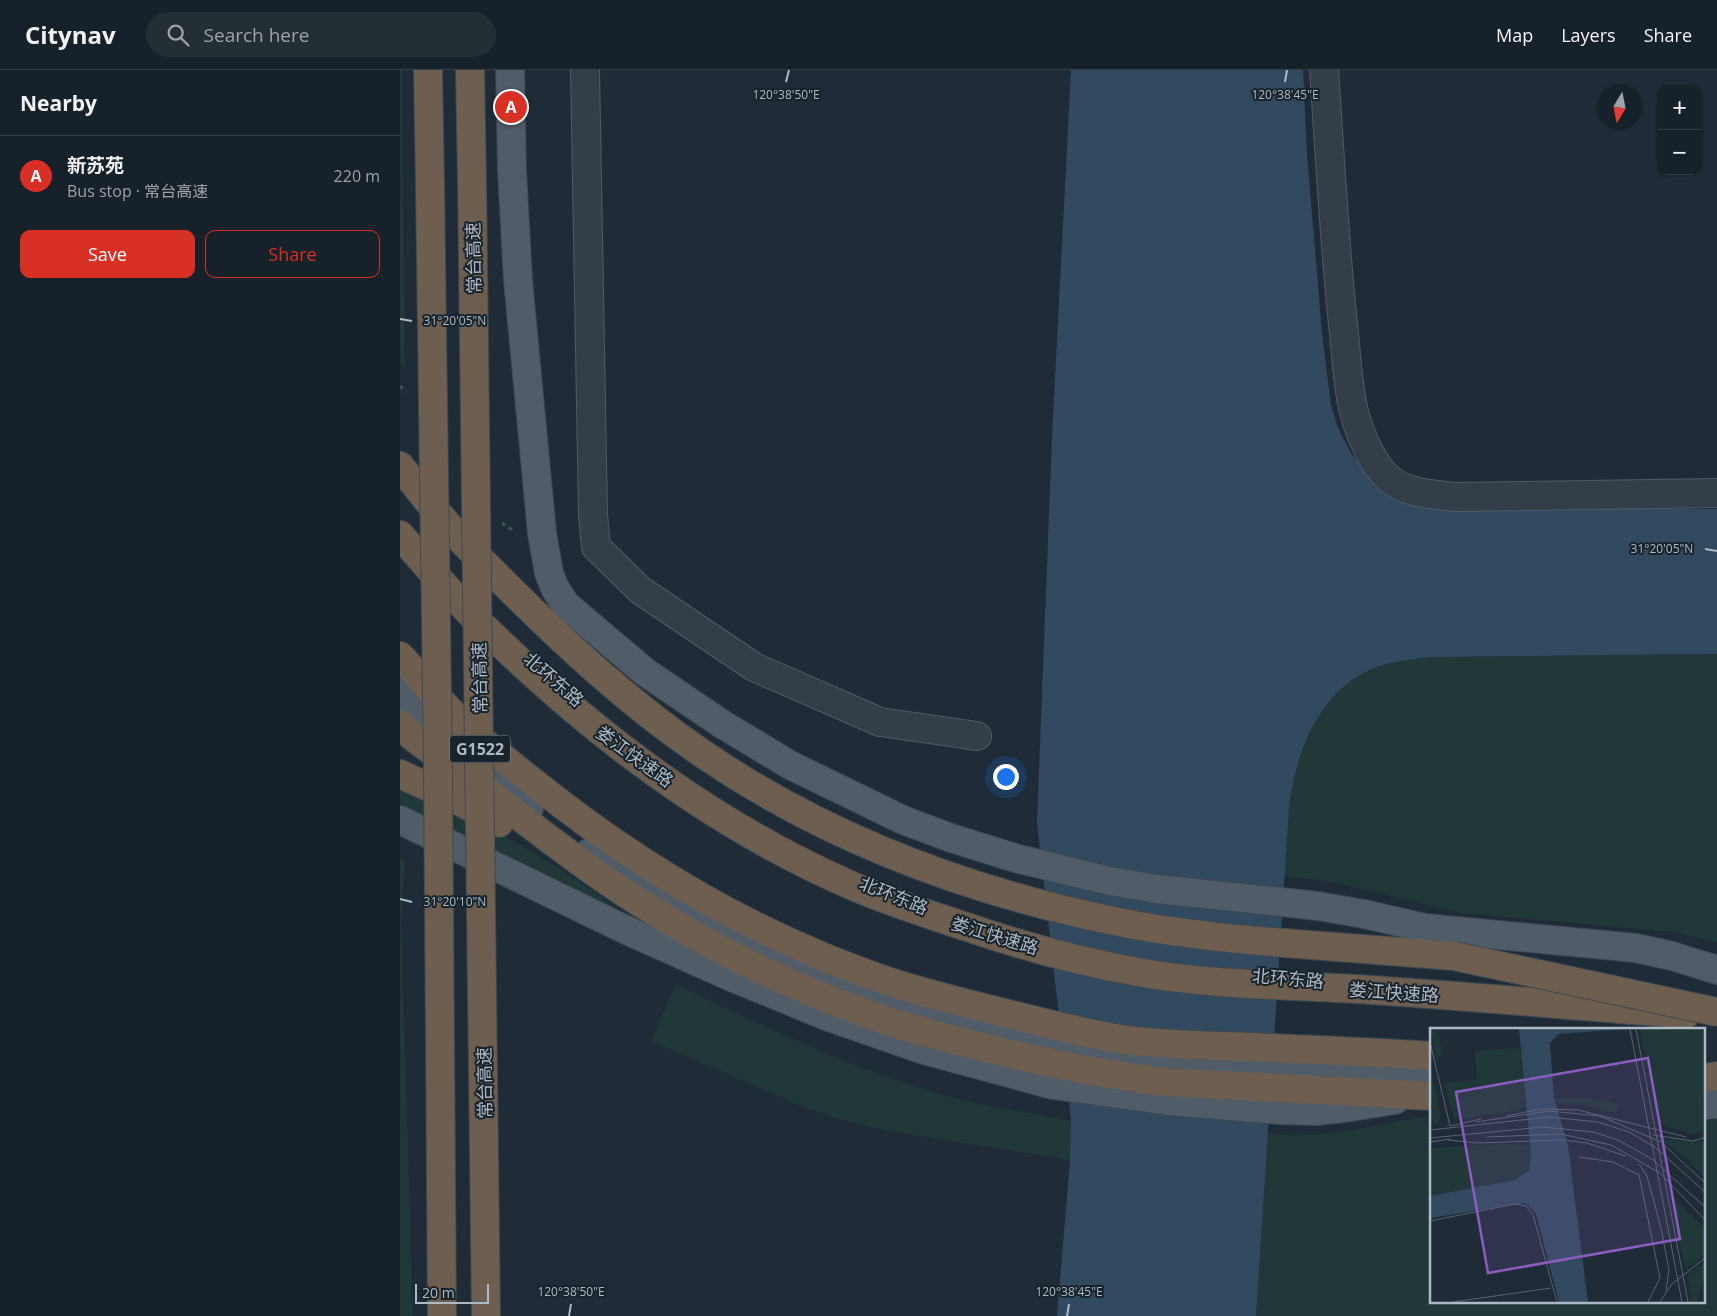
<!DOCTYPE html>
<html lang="en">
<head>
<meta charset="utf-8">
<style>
  :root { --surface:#172129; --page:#242e35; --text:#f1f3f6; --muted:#9ea3a8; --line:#363e46; --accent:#d93025 }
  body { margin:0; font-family:"Open Sans","Noto Sans SC",sans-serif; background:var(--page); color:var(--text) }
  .controls { position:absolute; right:15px; top:15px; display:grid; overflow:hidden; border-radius:10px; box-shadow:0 1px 4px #0004 }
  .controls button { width:45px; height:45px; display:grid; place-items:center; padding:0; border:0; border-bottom:1px solid var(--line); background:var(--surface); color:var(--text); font:25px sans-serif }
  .compass { position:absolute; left:1197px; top:15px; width:45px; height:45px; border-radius:50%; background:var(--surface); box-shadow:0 1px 4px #0004; rotate:190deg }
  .scale { position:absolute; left:15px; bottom:12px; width:74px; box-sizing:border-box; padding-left:5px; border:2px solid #adb9c4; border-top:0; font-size:14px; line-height:18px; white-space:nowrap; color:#adb9c4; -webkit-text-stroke:4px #18232c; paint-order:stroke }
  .you { position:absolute; left:605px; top:706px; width:18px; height:18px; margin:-12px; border:4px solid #fff; border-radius:50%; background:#1a73e8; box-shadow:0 0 0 8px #1a73e833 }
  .badge { display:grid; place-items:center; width:32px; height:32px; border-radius:50%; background:var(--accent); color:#fff; font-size:16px; font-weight:700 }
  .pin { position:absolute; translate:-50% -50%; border:2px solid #fff; box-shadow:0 1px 5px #0006 }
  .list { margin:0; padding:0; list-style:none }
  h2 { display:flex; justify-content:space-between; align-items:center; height:65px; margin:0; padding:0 20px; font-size:21px }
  h2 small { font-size:16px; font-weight:400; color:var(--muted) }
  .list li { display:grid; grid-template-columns:32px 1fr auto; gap:15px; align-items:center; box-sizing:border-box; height:80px; padding:0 20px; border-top:1px solid var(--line) }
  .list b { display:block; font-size:19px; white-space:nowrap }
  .list p { margin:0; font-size:16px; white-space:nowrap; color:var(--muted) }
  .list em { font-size:16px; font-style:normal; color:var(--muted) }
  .actions { display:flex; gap:10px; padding:15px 20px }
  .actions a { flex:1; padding:11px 0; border:1px solid var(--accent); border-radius:10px; text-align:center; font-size:18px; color:var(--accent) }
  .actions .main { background:var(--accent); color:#fff }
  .icon { flex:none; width:28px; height:28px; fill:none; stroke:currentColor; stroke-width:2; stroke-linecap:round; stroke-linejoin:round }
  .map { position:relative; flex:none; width:1317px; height:1246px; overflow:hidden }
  header { display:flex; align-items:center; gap:30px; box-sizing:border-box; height:70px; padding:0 25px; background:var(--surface); border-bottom:1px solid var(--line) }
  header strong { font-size:24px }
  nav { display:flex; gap:28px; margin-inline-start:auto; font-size:18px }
  .search { width:350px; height:45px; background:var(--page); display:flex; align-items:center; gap:12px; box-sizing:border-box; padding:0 18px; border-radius:28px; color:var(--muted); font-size:19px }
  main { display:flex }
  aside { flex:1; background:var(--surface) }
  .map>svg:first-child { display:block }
  .green { fill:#213838 }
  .water { fill:#324a5f }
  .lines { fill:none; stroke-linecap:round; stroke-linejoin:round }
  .minor-casing { stroke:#505c65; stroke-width:30 }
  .major-casing { stroke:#3c4751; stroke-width:30 }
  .highway-casing { stroke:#3d4952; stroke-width:30 }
  .path { stroke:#3f5555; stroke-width:3; stroke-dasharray:4 4; stroke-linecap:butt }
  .minor { stroke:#333e48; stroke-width:28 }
  .major { stroke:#505d68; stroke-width:28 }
  .highway { stroke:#6e5e4f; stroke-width:28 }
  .highway-bridge-casing { stroke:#3d4952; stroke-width:30; stroke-linecap:butt }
  .highway-bridge { stroke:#6e5e4f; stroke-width:28 }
  .ticks { fill:none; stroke:#adb9c4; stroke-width:2 }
  .labels { text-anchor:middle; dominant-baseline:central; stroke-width:4; stroke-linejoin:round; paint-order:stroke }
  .shield { fill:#18232c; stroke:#808c96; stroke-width:1 }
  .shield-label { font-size:16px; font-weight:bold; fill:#adb9c4 }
  .street-label { font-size:18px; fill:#adb9c4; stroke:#18232c }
  .inset-road { fill:none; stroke:#58646f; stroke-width:1 }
  .view { fill:#8c5dc1; fill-opacity:0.15; stroke:#8c5dc1; stroke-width:2.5 }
  .inset-edge { fill:none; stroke:#adb9c4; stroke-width:2.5 }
  .ticks-label { font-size:12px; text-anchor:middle; fill:#adb9c4; stroke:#18232c; stroke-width:4; stroke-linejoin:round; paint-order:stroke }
</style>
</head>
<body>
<header>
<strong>Citynav</strong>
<div class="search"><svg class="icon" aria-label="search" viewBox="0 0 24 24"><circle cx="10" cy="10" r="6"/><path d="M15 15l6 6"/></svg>Search here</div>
<nav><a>Map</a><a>Layers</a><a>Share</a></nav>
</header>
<main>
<aside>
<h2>Nearby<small></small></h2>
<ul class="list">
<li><span class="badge">A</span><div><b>新苏苑</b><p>Bus stop · 常台高速</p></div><em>220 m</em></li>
</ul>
<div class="actions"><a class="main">Save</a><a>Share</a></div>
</aside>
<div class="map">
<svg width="1317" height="1246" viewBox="0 0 1317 1246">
  <rect width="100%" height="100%" fill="#1f2c37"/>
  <path class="green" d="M0 0H2L5 298 0 293Z
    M1317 584V873L1274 862 1061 843 934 812 884 806C887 775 886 741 893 711 903 662 931 612 981 596 997 591 1013 589 1030 587Z
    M0 712C54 737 107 766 158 798 192 820 225 844 259 867L0 740Z
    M0 788 5 791 1 852 13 1246H0Z
    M276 914C360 955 444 995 533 1022 577 1036 625 1042 671 1051L670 1090 489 1061 449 1052 406 1038 251 971Z
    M1027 1046H1031V1232H1303V1047L1317 1048V1246H856L868 1063C919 1071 976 1055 1027 1046Z"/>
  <path class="water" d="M671 0H903L907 85 922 264 931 335 938 358 951 383 967 404 988 423 1054 439H1317V584L1030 587C1013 589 996 591 980 596 921 616 896 679 889 737L856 1246H657L670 1090 671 1051 637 753 652 367Z"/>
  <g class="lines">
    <defs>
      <path id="minor" d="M185 0 193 445 196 477 240 520 354 597 480 652 577 666
        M924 0C930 85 934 169 943 254 946 280 947 307 952 333 957 357 968 386 985 405 1003 424 1031 424 1056 427L1317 423"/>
      <path id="major" d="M110 0 112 101 118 210 142 463 149 503 155 518 165 534 245 602 322 654 390 695 503 750 551 768 615 788 710 811 757 819 918 836 964 844 1025 858 1236 878 1272 886 1317 900
        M0 621 42 668 129 738
        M0 750 224 859 329 906 429 947 524 980 653 1015 769 1031 880 1040 917 1041 951 1037 995 1030
        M189 783 278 839 351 878 400 901 442 918 493 936 534 948 649 977 733 992 844 999 1031 1006
        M1303 1035 1317 1034"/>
      <path id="highway" d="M28 0 30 115
        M70 0 72 111
        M0 396C18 418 35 441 54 462 70 480 88 497 105 514 166 575 231 635 303 684 432 772 582 826 734 855 788 865 842 870 897 874 949 878 1002 882 1054 886
        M0 465C30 499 59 534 92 565 197 667 320 759 455 817 492 833 531 845 570 858 626 877 684 893 743 903 813 915 886 915 957 919 1067 926 1176 936 1286 944
        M0 586C18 605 35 626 54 645 79 669 106 691 133 712 239 797 357 867 487 911 527 924 568 934 609 944 648 954 687 964 727 970 768 975 811 976 853 977 912 980 971 982 1031 986
        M0 654 13 667C47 693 82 717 115 743 153 772 190 801 231 827 306 876 389 916 473 946 511 960 551 969 591 979 649 994 705 1005 765 1012L1031 1026
        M0 704 59 731 99 753
        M1303 1008 1317 1006"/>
    </defs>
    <use href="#minor" class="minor-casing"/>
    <use href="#major" class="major-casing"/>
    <use href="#highway" class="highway-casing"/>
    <path class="path" d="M0 316 6 322
      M102 453 115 462"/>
    <use href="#minor" class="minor"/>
    <use href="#major" class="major"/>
    <use href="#highway" class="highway"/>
    <defs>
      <path id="highway-bridge" d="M72 111 86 1246
        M30 115 38 698 42 1246
        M1054 886 1317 942"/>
    </defs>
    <use href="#highway-bridge" class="highway-bridge-casing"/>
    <use href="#highway-bridge" class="highway-bridge"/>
  </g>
  <path class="ticks" d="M386 12 389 0M885 12 887 0M0 249 12 251M1305 479 1317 481M0 829 12 832M169 1246 171 1234M667 1246 669 1234"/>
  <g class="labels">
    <rect class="shield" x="50" y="665.5" width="60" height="27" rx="4"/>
    <g class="shield-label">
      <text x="80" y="679">G1522</text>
    </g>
    <g class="street-label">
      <text transform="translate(73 188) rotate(-91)">常台高速</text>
      <text transform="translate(79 608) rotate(-91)">常台高速</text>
      <text transform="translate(154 609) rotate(41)">北环东路</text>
      <text transform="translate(235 686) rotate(36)">娄江快速路</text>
      <text transform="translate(494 825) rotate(22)">北环东路</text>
      <text transform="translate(595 865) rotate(17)">娄江快速路</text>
      <text transform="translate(888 908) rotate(5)">北环东路</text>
      <text transform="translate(994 922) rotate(4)">娄江快速路</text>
      <text transform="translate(84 1013) rotate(-91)">常台高速</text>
    </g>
  </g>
  <g transform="translate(1030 958)">
    <rect width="275" height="275" fill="#1f2c37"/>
    <path d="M0 1 9 6 12 24 7 33ZM210 1H274L273 105 261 106 229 96ZM90 20 96 79 73 85 25 91 14 55 47 52 45 23ZM0 36 11 90 8 95 0 96ZM124 70H157L188 76 186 85 152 77 125 75ZM232 112 275 114V150L256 130ZM74 116 100 117 101 137 92 150 0 168V120ZM242 168 275 201V227L255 241ZM275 234V248L267 274H262L257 247Z" fill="#213838"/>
    <path d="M89 1H195L128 6 120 15 124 70 138 118 158 274H129L106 186 95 175 0 190V168L85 152 99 142 101 127Z" fill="#324a5f"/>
    <path class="inset-road" d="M200 1 252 274M206 1 258 274M0 14 20 98M76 88 111 81 148 82 256 109M46 94 119 83 170 88 231 114 275 155M20 98 51 91M0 102 119 89 168 94 199 104 225 119 275 164M223 107 263 113 274 110M57 109 131 106 181 117 230 145 275 192M0 110 113 99 163 104 188 112 222 131 275 179M18 112 47 115 134 112 157 115 196 128M0 114 20 111M149 129 183 134 209 147 230 250 218 274M209 136 217 148 231 200 239 242 236 263M0 193 85 176 96 178 103 187 127 274M23 274 121 260M230 274 242 256 275 230"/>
    <path class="view" d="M218 30 250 211 58 245 26 64Z"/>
    <rect width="275" height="275" class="inset-edge"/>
  </g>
  <g class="ticks-label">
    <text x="386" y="29">120°38'50"E</text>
    <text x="885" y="29">120°38'45"E</text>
    <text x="55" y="255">31°20'05"N</text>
    <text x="1262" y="483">31°20'05"N</text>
    <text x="55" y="836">31°20'10"N</text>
    <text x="171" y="1226">120°38'50"E</text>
    <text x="669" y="1226">120°38'45"E</text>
  </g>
</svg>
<div class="controls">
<button>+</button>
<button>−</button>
</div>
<svg class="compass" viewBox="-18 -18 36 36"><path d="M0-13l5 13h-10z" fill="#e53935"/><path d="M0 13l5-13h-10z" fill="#9ea3a8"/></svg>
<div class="scale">20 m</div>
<div class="you"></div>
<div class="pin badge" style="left:111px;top:37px">A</div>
</div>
</main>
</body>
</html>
